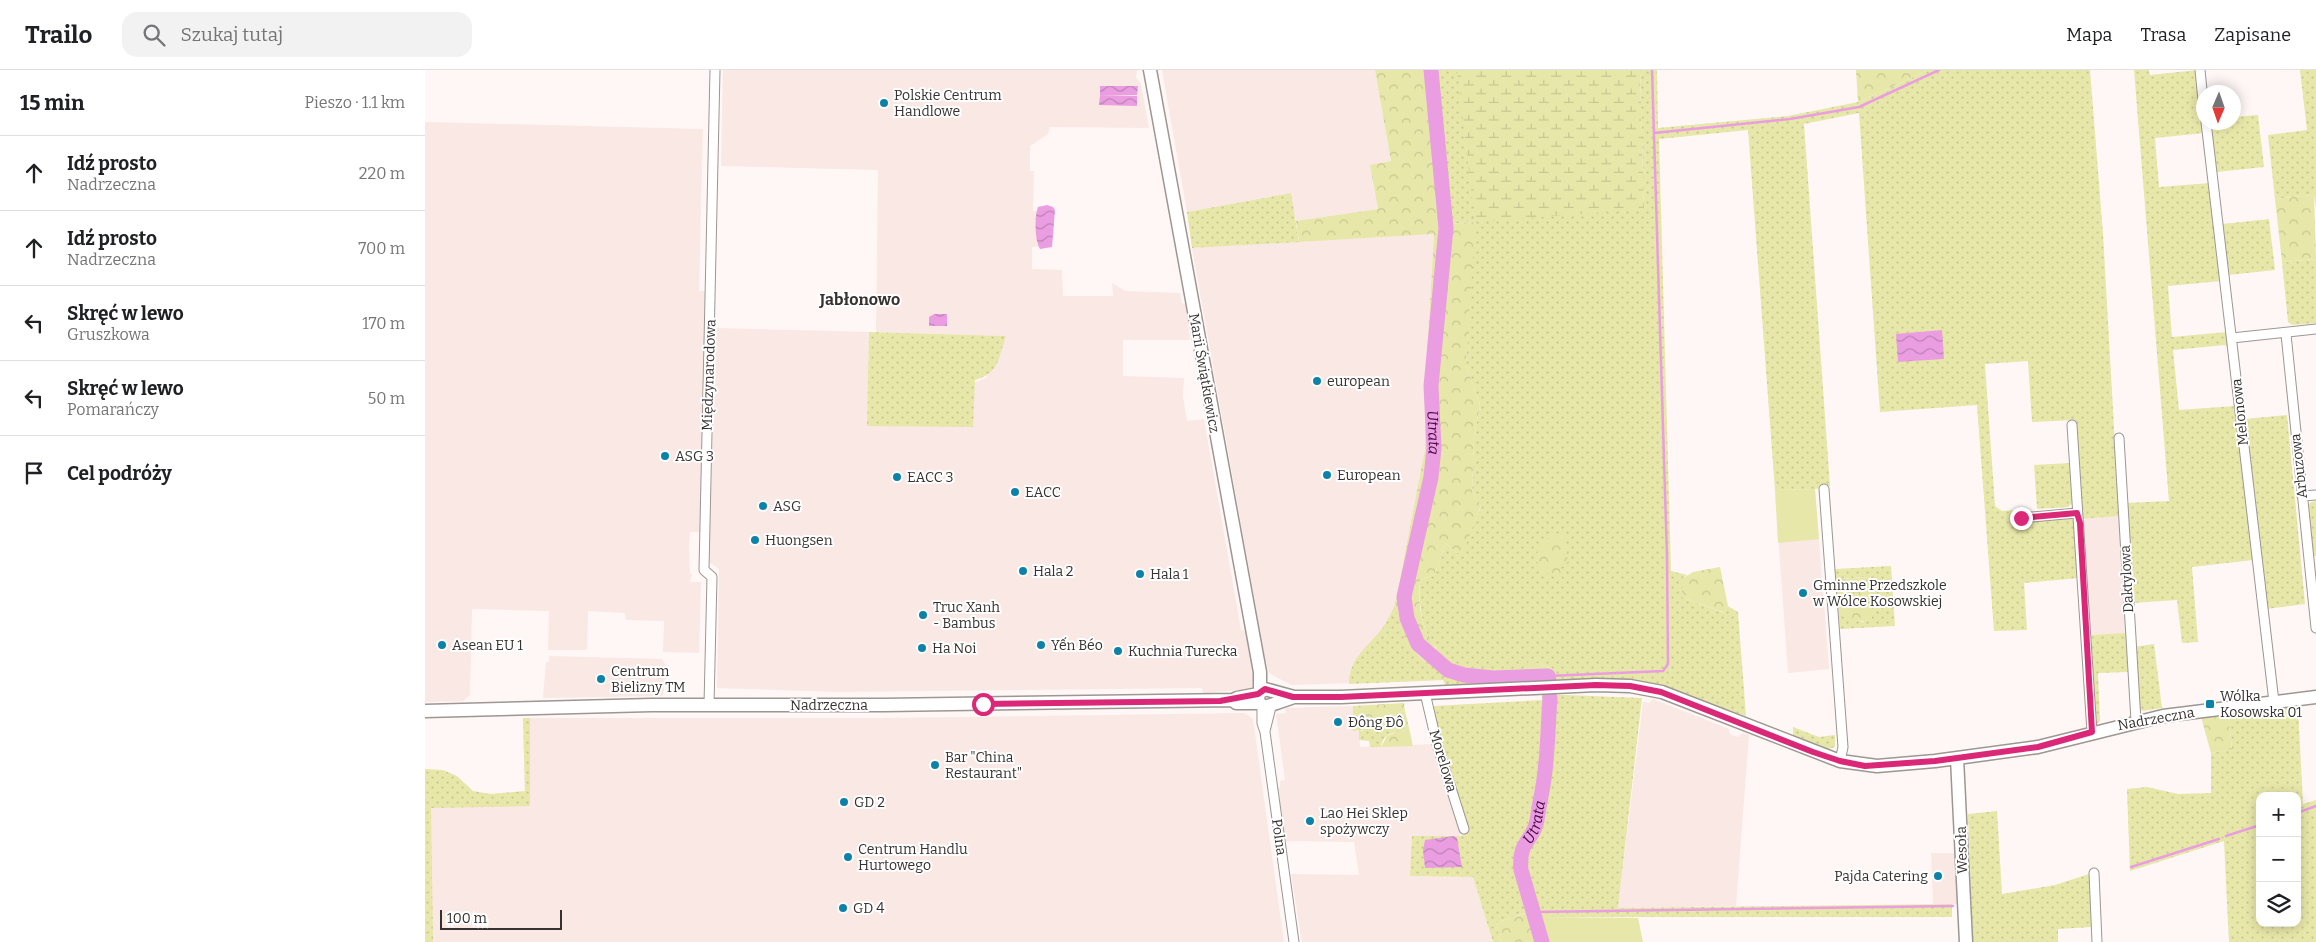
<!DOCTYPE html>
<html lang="pl">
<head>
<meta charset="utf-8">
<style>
  :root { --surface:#fff; --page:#f2f2f2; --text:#202124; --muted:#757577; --line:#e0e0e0 }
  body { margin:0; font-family:Bitter,serif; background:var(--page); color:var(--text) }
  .controls { position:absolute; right:15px; bottom:15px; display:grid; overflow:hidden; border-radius:10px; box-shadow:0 2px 12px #0003 }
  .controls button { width:45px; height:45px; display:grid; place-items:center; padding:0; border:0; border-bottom:1px solid var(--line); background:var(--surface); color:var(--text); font:25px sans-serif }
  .compass { position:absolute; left:1771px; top:15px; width:45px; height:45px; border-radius:50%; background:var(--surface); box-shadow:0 2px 12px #0003; rotate:182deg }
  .scale { position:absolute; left:15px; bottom:12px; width:122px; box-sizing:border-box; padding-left:5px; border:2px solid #363231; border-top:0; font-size:14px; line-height:18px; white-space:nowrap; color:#363231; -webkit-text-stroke:4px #fff; paint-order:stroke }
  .stop { position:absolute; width:15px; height:15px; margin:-11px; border:4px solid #db2777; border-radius:50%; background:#fff }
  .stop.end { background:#db2777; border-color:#fff; box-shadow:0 1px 5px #0008 }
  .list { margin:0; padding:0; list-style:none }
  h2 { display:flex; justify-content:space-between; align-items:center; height:65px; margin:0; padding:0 20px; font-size:21px }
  h2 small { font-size:16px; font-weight:400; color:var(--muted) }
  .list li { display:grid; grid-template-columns:32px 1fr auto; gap:15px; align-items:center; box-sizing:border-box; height:75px; padding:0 20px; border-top:1px solid var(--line) }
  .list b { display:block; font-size:19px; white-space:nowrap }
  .list p { margin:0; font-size:16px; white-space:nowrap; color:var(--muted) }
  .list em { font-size:16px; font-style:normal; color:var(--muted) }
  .icon { flex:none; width:28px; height:28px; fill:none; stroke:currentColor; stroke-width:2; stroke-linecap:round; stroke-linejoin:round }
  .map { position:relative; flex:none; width:1891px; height:872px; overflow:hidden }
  header { display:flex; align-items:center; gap:30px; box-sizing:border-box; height:70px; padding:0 25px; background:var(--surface); border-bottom:1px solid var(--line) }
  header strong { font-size:24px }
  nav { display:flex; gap:28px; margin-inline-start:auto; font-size:18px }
  .search { width:350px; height:45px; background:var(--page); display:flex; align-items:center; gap:12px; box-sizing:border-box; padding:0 18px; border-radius:15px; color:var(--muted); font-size:19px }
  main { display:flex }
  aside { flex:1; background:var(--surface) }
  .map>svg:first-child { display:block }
  .built { fill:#f9e8e3 }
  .grass { fill:url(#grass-dots); fill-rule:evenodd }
  .forest { fill:url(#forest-crowns) }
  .wetland { fill:url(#wetland-marsh) }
  .green { fill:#e7e7a9 }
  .water { fill:url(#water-waves) }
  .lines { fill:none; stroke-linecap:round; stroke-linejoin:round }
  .stream { stroke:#ea9ee1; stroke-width:2.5 }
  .river { stroke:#ea9ee1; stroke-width:15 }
  .street-casing { stroke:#9d9693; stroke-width:11 }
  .secondary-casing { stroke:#9d9693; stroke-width:15 }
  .street { stroke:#fff; stroke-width:9 }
  .secondary { stroke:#fff; stroke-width:12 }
  .route { stroke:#db2777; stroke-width:6 }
  .poi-dot { fill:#0e81a8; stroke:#fff; stroke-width:2 }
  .labels { text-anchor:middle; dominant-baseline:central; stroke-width:4; stroke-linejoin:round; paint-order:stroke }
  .poi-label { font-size:14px; fill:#363231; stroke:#fff; text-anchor:start }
  .street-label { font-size:14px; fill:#363231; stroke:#fff }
  .water-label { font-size:15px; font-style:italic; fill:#4b0647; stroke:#fff }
  .quarter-label { font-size:16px; font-weight:bold; fill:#363231; stroke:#fff }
</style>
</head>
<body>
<header>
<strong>Trailo</strong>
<div class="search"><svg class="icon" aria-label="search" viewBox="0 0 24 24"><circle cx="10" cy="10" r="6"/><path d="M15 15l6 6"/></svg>Szukaj tutaj</div>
<nav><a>Mapa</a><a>Trasa</a><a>Zapisane</a></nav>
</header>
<main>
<aside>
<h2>15 min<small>Pieszo · 1.1 km</small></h2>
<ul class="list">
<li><svg class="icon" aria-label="ahead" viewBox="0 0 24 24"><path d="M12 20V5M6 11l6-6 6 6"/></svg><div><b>Idź prosto</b><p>Nadrzeczna</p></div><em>220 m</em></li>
<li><svg class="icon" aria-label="ahead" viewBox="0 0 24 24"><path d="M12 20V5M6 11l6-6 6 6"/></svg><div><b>Idź prosto</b><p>Nadrzeczna</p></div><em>700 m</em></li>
<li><svg class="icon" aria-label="left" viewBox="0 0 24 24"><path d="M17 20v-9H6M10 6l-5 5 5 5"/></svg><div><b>Skręć w lewo</b><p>Gruszkowa</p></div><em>170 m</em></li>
<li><svg class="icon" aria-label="left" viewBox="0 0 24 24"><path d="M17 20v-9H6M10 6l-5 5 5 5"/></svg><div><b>Skręć w lewo</b><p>Pomarańczy</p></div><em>50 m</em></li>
<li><svg class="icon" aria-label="arrive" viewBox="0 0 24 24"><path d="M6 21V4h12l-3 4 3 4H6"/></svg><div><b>Cel podróży</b></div></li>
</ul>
</aside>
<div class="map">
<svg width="1891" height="872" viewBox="0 0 1891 872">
  <defs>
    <pattern id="grass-dots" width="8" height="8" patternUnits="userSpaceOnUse" patternTransform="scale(1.25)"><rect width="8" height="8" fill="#e7e7a9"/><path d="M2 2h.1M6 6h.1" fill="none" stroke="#c7c792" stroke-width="1.8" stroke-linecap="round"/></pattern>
    <pattern id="forest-crowns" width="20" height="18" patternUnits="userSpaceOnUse" patternTransform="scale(1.25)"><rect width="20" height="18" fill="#e7e7a9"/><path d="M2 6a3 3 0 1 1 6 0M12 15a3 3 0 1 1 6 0" fill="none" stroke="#c7c792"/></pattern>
    <pattern id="wetland-marsh" width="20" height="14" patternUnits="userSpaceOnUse" patternTransform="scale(1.25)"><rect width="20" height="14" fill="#e7e7a9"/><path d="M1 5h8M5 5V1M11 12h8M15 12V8" fill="none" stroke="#c7c792"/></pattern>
    <pattern id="water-waves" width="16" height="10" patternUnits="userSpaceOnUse" patternTransform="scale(1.25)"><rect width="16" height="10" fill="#ea9ee1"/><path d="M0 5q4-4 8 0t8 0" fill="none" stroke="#be81b7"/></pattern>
  </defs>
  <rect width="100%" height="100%" fill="#fef7f5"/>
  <path class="built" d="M298 0H712L711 7 716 14 724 58 625 57 623 64 605 76V101H609L608 141H612L611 159 613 177H607V199L637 200 638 226H688L687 213 700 221 755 223 757 233 761 235 765 270H698V306L759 308 758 327 762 351 779 349 816 560H820L830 614 827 619 778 623 777 618 413 622 292 618 294 499 284 492 291 258 444 262 442 355 561 308 581 266 451 262 453 100 296 96Z
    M737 0H950L966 91 945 95 953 139 871 151 865 123 762 142Z
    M0 52 278 59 274 221H283L278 462H265L264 476 265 503 267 504 265 512H276L274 583 238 582 239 551 201 550 200 543 163 541 162 580H123L124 541 47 539 45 625 38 631 0 632Z
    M1009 164 1000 319V379L970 535 1019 610 866 615 844 603 839 583 767 178Z
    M1390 419 1404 599 1363 603 1350 420Z
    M1694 446 1701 563 1665 565 1658 452 1661 448Z
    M124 586 237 589 242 597 238 626 118 628 121 592H124Z
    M1228 629 1304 659 1305 664 1310 666 1313 667 1318 663 1324 665 1311 836 1193 838 1218 632 1224 633Z
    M928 636V660L934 661 935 677 1009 674 1036 766H987L986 806 1048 807 1068 872H877L866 804 934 805 929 772 861 771 853 718 855 717V711L860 710 851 644 861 643 860 638Z
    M820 643 828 649 859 872H0V731L100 728 98 648H459Z
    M1506 783H1531L1532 834H1508Z"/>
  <path class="grass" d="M1011 0H1034L1219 139 1215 0H1232L1233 58 1363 46 1433 32 1504 0H1665L1678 164 1694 446 1655 449 1650 350 1607 352 1603 291 1560 294 1570 436 1577 441 1590 440 1593 451 1647 449 1651 452 1654 508 1599 513 1602 560 1569 561 1552 335 1455 342 1434 43 1379 54 1405 416 1390 419 1350 420 1323 60 1234 69 1246 501 1262 505 1257 509V527L1299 543 1303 536 1313 542 1321 646 1208 611 1179 609 1128 612 1127 599 1112 593 1099 601 1100 614 1021 616 1018 610 924 614C924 589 942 577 957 559 962 552 966 543 970 535L981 573 1000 592 1010 581 1011 576C995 559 994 533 995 510L1009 505 1021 473 1032 483 1044 465 1056 436 1047 424 1049 367 1055 335 1041 295 1049 152 1024 154Z
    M1709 0H1724L1725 5 1773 0 1779 63 1730 68 1734 117 1785 113 1796 211 1743 216 1747 267 1802 262 1803 278 1800 275 1748 280 1754 340 1810 336 1828 490 1767 497 1773 572 1757 573 1752 530 1707 533 1701 433 1744 431Z
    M1875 0H1891V138L1889 125 1850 129 1843 65 1882 60Z
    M1833 45 1839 97 1792 102 1786 53 1808 52 1809 47Z
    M866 123 874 172 767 178 762 142Z
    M1844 149 1850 200 1803 205 1798 154Z
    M1891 189V253L1867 255 1863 252 1857 192Z
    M444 262 581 266C573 288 575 303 550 310L548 357 442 356Z
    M1862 345 1880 534 1841 539 1820 349Z
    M1645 393 1647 433 1643 437 1612 439 1609 395Z
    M1891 431V486H1888L1882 437 1886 432Z
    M1466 496 1470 556 1415 559 1414 546H1424L1437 552 1447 548 1443 539 1446 532 1443 507 1411 509 1410 499Z
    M1701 563 1703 602 1673 603 1675 651 1670 655 1665 565Z
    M1729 574 1737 638 1718 641 1713 638 1709 577Z
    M1116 624 1217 628 1193 838 1527 834V847H1116L1123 872H1111L1100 843 1071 853 1076 872H1068L1048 807 985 806 987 766H1036L1044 762 1017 674 1008 636 1118 630Z
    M1873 637 1878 734 1891 730V872H1804L1799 771 1705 801 1702 719 1722 717 1753 724 1786 723V683L1807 679 1803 643ZM1835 726H1872V853H1835Z
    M980 641 985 662C972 661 958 662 956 677H945L944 671 934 670V661H937C950 650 964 644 980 641Z
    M98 648H105V736L6 738 8 872H0V699L18 700 32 706 48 721 66 724 100 721Z
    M1368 657 1394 667 1410 665V677L1403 679 1388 674 1387 677 1368 669Z
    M1572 741 1577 824 1630 815 1664 804 1667 857 1633 859V872H1548L1543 744Z"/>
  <path class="forest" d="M950 0H1011L1024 154 1050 152 1041 295 1055 335 1049 367 1047 424 1056 435 1038 483H1032L1021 473 1009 505 995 510C993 533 995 559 1011 576L1001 592 981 573 970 535 1000 379V319L1009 164 874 172 871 151 953 139 945 95 966 91Z
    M1431 0H1504L1433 32Z
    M1889 125 1891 189 1857 192 1850 129Z
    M1127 462 1139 465 1141 478 1134 480V486L1142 482 1143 492 1135 495 1137 509 1114 500 1111 485Z
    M1295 497 1303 536 1300 543 1257 527V509L1268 502Z
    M1443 507 1448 509 1452 524 1444 536 1447 548C1439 556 1425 546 1414 546L1411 509Z
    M1099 591 1112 593 1127 599 1128 612 1100 614Z
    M979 633 980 641C968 644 947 647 942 660L928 661V636Z
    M1803 643 1807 679 1786 683 1776 647Z
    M974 661 985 662 988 676 956 677 962 666Z
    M1101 843 1111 872H1076L1071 853Z"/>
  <path class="wetland" d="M1032 0H1215L1219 139 1050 152Z"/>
  <path class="green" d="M1390 419 1394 469 1353 473 1350 420Z
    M1115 847 1213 848 1218 872H1123Z"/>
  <path class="water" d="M675 16H713L712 25H675Z
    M675 25 712 26V36L674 35Z
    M622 135 628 137 630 140 627 177 615 179C610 171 609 147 613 137Z
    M509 244H522V256H504V247Z
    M1517 260 1519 289 1473 292 1471 264Z
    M1029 766 1032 768 1037 797 1000 798 998 780 1000 770Z"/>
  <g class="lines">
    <path class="stream" d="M1229 63 1365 49 1434 37 1514 0
      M1123 606 1238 601 1243 594 1242 487 1227 0
      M1872 743 1891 736
      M1801 766 1835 755
      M1706 797 1794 769
      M1108 842 1528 836"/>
    <g class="river">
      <path id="s1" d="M1006 0 1021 158 1006 316 1009 378 1006 407 979 527 982 548 993 574 1023 600 1039 605 1068 608 1123 606 1124 611"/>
      <path id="s2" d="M1117 872 1096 800C1093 770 1109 771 1112 750 1114 736 1117 723 1119 709 1123 682 1123 654 1125 628"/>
    </g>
    <defs>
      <path id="street" d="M1775 0 1778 30
        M1781 52 1849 632
        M1861 264 1891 558
        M1807 268 1891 259
        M1647 355 1667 662
        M1694 368 1711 651
        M1399 419 1418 677 1415 691
        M1877 426 1891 425
        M1596 448 1652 443
        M1000 623 1012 674 1039 759
        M284 635 287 507 279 500 290 0
        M837 637V653L840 662 869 872
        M840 661 846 637
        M1669 803 1672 872"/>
      <path id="secondary" d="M725 0 835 602V621
        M833 626 834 633 840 637 869 627
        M808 630 812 628 833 624 840 619 869 627H916L1171 615 1205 616 1237 622 1415 691 1452 696 1510 691 1613 677 1738 646 1891 627
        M0 641 226 635H459L808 630 811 633H834
        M1532 688 1541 872"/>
    </defs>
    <use href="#street" class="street-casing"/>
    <use href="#secondary" class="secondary-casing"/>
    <use href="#street" class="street"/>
    <use href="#secondary" class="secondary"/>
  </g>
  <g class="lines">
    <path class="route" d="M558 634 795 631 833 624 840 619 868 627H916L1171 615 1205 616 1236 622 1388 682 1415 691 1440 696 1510 691 1613 677 1667 662 1655 453 1652 443 1596 448"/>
  </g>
  <g class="poi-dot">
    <circle cx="459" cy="33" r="5"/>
    <circle cx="892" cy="311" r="5"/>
    <circle cx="240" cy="386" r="5"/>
    <circle cx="902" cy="405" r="5"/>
    <circle cx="472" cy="407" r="5"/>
    <circle cx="590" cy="422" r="5"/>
    <circle cx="338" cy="436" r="5"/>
    <circle cx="330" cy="470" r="5"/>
    <circle cx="598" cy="501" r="5"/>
    <circle cx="715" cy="504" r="5"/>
    <circle cx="1378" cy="523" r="5"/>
    <circle cx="498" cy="545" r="5"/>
    <circle cx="17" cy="575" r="5"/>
    <circle cx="616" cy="575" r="5"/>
    <circle cx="497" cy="578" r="5"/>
    <circle cx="693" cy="581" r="5"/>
    <circle cx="176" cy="609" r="5"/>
    <rect x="1780" y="629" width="10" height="10" rx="2.5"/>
    <circle cx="913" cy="652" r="5"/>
    <circle cx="510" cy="695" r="5"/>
    <circle cx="419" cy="732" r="5"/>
    <circle cx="885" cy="751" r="5"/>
    <circle cx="423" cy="787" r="5"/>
    <circle cx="1513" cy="806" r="5"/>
    <circle cx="418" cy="838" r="5"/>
  </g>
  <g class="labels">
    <g class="poi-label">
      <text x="469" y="25">Polskie Centrum<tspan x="469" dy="16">Handlowe</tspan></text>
      <text x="902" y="311">european</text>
      <text x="250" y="386">ASG 3</text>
      <text x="912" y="405">European</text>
      <text x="482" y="407">EACC 3</text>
      <text x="600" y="422">EACC</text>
      <text x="348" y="436">ASG</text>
      <text x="340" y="470">Huongsen</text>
      <text x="608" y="501">Hala 2</text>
      <text x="725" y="504">Hala 1</text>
      <text x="1388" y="515">Gminne Przedszkole<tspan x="1388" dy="16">w Wólce Kosowskiej</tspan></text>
      <text x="508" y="537">Truc Xanh<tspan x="508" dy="16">- Bambus</tspan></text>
      <text x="27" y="575">Asean EU 1</text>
      <text x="626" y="575">Yến Béo</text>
      <text x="507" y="578">Ha Noi</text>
      <text x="703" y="581">Kuchnia Turecka</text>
      <text x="186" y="601">Centrum<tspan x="186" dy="16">Bielizny TM</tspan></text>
      <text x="1795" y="626">Wólka<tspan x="1795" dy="16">Kosowska 01</tspan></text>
      <text x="923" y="652">Đông Đô</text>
      <text x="520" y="687">Bar "China<tspan x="520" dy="16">Restaurant"</tspan></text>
      <text x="429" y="732">GD 2</text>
      <text x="895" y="743">Lao Hei Sklep<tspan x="895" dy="16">spożywczy</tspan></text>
      <text x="433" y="779">Centrum Handlu<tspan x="433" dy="16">Hurtowego</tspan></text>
      <text x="1503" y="806" text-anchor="end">Pajda Catering</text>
      <text x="428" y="838">GD 4</text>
    </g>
    <g class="street-label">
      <text transform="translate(779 303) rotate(80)">Marii Świątkiewicz</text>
      <text transform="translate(284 305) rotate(-88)">Międzynarodowa</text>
      <text transform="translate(1815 342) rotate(-96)">Melonowa</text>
      <text transform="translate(1874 396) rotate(-96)">Arbuzowa</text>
      <text transform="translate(1702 509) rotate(-93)">Daktylowa</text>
      <text x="404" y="635">Nadrzeczna</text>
      <text transform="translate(1731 649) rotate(-10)">Nadrzeczna</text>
      <text transform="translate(1018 691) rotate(73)">Morelowa</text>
      <text transform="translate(854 767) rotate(82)">Polna</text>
      <text transform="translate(1537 780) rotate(-92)">Wesoła</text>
    </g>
    <g class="water-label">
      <text stroke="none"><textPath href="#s1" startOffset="364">Utrata</textPath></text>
      <text stroke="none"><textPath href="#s2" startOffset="126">Utrata</textPath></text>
    </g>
    <g class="quarter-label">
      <text x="435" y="229">Jabłonowo</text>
    </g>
  </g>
</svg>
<div class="controls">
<button>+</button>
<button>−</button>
<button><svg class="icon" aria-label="layers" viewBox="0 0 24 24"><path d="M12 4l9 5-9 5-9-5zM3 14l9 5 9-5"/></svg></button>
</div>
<svg class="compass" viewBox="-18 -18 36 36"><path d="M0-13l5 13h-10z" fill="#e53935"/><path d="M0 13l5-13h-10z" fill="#757577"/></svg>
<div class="scale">100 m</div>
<div class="stop" style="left:558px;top:634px"></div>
<div class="stop end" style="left:1596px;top:448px"></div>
</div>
</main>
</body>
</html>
